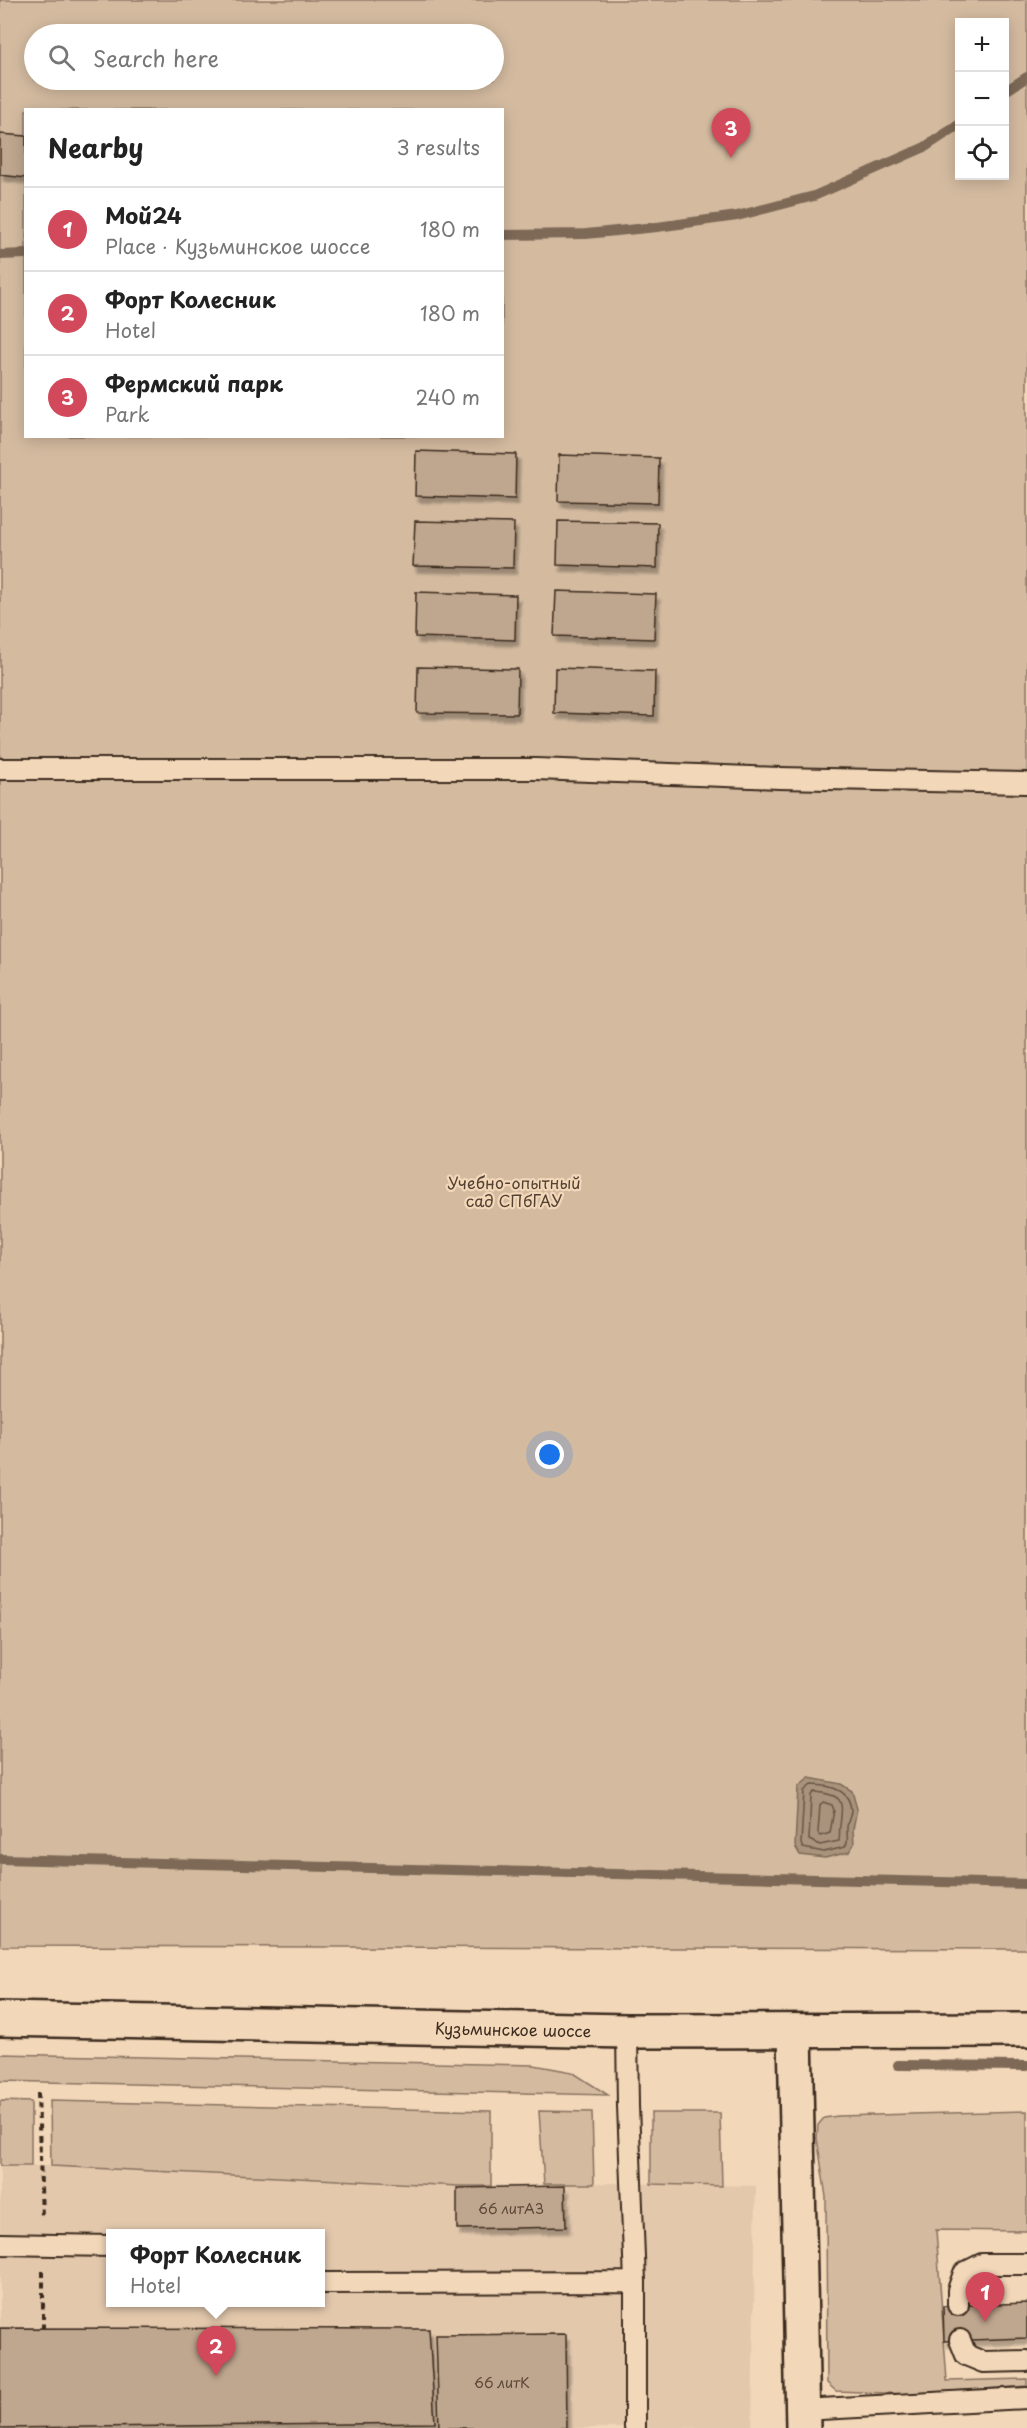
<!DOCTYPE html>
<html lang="en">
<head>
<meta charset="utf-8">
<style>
  :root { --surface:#fff; --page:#f6f6f6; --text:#222; --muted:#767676; --line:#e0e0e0; --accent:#d1495b }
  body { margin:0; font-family:"Playpen Sans",sans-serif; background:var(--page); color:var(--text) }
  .controls { position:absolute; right:18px; top:18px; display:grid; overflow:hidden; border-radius:0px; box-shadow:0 3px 15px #0003 }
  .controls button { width:54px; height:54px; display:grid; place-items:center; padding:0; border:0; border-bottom:2px solid var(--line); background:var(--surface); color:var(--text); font:30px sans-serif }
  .you { position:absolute; left:550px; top:1455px; width:21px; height:21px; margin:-15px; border:4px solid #fff; border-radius:50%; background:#1a73e8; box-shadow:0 0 0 9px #1a73e833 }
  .badge { display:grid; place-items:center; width:39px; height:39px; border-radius:50%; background:var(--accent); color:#fff; font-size:20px; font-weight:700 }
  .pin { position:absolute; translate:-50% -50px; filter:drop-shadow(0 2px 3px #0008) }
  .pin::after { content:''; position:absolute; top:32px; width:21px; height:18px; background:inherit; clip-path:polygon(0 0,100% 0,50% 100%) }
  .popup { position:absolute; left:106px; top:2229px; width:219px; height:78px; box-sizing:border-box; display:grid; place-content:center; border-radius:0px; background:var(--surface); filter:drop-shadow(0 2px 4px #0005); font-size:20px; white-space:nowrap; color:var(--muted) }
  .popup b { font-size:22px; color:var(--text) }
  .popup::after { content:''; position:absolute; left:50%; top:100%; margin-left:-12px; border:12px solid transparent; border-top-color:var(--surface) }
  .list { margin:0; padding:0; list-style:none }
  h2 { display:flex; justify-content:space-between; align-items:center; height:78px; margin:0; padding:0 24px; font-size:26px }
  h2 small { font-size:20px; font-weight:400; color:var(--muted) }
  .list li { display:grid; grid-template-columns:39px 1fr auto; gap:18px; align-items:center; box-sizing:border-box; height:84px; padding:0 24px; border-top:2px solid var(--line) }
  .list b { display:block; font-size:22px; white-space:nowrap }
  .list p { margin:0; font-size:20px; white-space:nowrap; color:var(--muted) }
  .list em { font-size:20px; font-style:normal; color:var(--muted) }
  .icon { flex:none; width:33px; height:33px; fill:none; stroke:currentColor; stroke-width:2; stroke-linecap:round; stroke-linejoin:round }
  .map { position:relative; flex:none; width:1027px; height:2428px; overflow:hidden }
  .search { position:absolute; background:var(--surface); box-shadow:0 3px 15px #0003; left:24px; top:24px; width:480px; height:66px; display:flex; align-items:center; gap:15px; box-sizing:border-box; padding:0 21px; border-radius:33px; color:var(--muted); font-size:22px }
  .panel { position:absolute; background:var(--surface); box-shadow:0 3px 15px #0003; left:24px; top:108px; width:480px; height:330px; border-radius:0px }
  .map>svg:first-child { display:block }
  .built { fill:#e3c8ac; fill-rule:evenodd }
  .green { fill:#d4bba0; stroke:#88725f; stroke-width:1.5; fill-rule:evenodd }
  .water { fill:#a9937c; stroke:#7d6956; stroke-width:1.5 }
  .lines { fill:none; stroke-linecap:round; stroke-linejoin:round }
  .shore { stroke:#675444; stroke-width:1.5 }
  .stream { stroke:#7d6956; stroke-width:10 }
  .building { fill:#bfa68e; stroke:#3b2a1e; stroke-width:1.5; filter:url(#shadow) }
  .lane-casing { stroke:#3b2a1e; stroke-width:24 }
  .street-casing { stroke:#3b2a1e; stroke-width:38 }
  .secondary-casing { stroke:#3b2a1e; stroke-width:38 }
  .path { stroke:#3b2a1e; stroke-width:4; stroke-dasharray:6 4.5; stroke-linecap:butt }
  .lane { stroke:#f2d7b9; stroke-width:20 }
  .street { stroke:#f2d7b9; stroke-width:33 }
  .secondary { stroke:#f2d7b9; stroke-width:33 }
  .labels { text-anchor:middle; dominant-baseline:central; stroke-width:4.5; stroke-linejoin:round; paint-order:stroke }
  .number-label { font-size:14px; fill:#5c493a }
  .park-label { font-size:16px; fill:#524032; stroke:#f2d7b9 }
  .street-label { font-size:16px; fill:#3b2a1e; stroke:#f2d7b9 }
</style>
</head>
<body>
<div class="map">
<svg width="1027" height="2428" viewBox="0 0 1027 2428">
  <defs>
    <filter id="shadow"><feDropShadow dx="3.5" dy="6" stdDeviation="1.5" flood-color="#0004"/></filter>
  </defs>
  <rect width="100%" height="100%" fill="#f2d7b9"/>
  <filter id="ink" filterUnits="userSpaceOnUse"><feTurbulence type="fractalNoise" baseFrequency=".0167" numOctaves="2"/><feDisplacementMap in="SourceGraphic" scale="12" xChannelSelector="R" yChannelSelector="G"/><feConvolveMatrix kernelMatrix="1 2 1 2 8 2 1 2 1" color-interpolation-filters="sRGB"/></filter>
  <g filter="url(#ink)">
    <path class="built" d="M0 2166H51L459 2186 614 2183 756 2186 752 2428H0ZM111 2234H321V2302H111Z"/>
    <path class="green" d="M0 0H1027V1949L0 1946ZM960 22H1004V176H960ZM34 34H494V80H34ZM26 110H502V436H26Z
      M0 2054 534 2065 572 2072 608 2095 0 2081Z
      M0 2101 31 2102V2166H0Z
      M50 2101 491 2111V2186H459L51 2166Z
      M539 2111 592 2112 594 2184H544Z
      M1027 2111V2231L936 2230 947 2381 1027 2379V2386L909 2394 836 2391 827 2383 826 2197 817 2138 818 2125 824 2118 838 2116Z
      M651 2113H720L722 2186 651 2184Z"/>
    <path class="water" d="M809 1778 841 1784 852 1791 857 1809 853 1829 854 1844 849 1852 825 1858 800 1855 795 1846 798 1787Z"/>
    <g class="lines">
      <path class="shore" d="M811 1785C828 1785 850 1788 851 1810 851 1816 847 1822 847 1828 846 1836 850 1840 845 1847L824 1852 803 1848 801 1844 804 1791Z
        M814 1792C844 1795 843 1800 840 1826 839 1832 840 1836 839 1841L820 1845 809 1840 811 1795Z
        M823 1802 832 1805 834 1810 830 1833 821 1836 818 1833 820 1805Z"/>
      <path class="stream" d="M1004 92 1027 77
        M502 235 586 234 657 227 737 216 814 196 925 147 960 124
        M0 255 26 254
        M0 1859 1027 1884
        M898 2065 1027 2066"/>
    </g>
    <path class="building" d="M0 134 26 136V178L0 175Z
      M416 451 516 454 515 499 415 496Z
      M559 455 659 458 658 503 558 501Z
      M415 521 514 523 513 568 413 566Z
      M558 521 658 523 657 568 557 565Z
      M556 591 656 594 654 639 554 636Z
      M416 592 516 595 515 640 415 637Z
      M418 667 518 669 517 714 417 713Z
      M555 668 655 671 654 716 554 713Z
      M565 2186 566 2227 457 2229V2188Z
      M1027 2303V2338L944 2341 943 2306Z
      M0 2328 429 2329 435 2423 0 2428Z
      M566 2334 567 2428H439L436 2335Z"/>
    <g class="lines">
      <defs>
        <path id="lane" d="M0 769H536L779 778 1027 783
          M627 2031 628 2106 635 2282V2428
          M0 2244 111 2246
          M321 2283 635 2282
          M958 2305V2290L964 2273 982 2264H1027
          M960 2340 966 2355 983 2362 1027 2361
          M802 2410 1027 2398"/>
        <path id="street" d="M795 2031 803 2428"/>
        <g id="secondary">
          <path id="s1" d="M0 2019 627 2031 1027 2030"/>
        </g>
      </defs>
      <use href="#lane" class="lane-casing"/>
      <use href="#street" class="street-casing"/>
      <use href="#secondary" class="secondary-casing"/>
      <path class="path" d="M38 2093 42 2218
        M43 2271V2328"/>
      <use href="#lane" class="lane"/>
      <use href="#street" class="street"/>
      <use href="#secondary" class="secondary"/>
    </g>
  </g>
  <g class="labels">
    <g class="number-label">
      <text x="511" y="2208">66 литА3</text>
      <text x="502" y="2382">66 литК</text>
    </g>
    <g class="park-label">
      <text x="514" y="1182">Учебно-опытный<tspan x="514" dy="18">сад СПбГАУ</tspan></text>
    </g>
    <g class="street-label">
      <text stroke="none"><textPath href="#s1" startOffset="513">Кузьминское шоссе</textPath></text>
    </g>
  </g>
</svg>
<div class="controls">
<button>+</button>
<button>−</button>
<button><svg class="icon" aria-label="locate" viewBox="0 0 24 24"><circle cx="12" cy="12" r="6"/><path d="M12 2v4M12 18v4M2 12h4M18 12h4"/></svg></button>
</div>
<div class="you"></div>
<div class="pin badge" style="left:985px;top:2322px">1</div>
<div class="pin badge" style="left:216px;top:2376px">2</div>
<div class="popup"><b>Форт Колесник</b>Hotel</div>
<div class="pin badge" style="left:731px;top:158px">3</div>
<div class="search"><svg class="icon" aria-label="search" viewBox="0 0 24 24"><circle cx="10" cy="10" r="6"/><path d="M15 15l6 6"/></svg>Search here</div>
<section class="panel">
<h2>Nearby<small>3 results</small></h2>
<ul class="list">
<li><span class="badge">1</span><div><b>Мой24</b><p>Place · Кузьминское шоссе</p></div><em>180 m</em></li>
<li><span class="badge">2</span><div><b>Форт Колесник</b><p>Hotel</p></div><em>180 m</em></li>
<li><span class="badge">3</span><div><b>Фермский парк</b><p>Park</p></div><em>240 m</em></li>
</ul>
</section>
</div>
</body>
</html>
